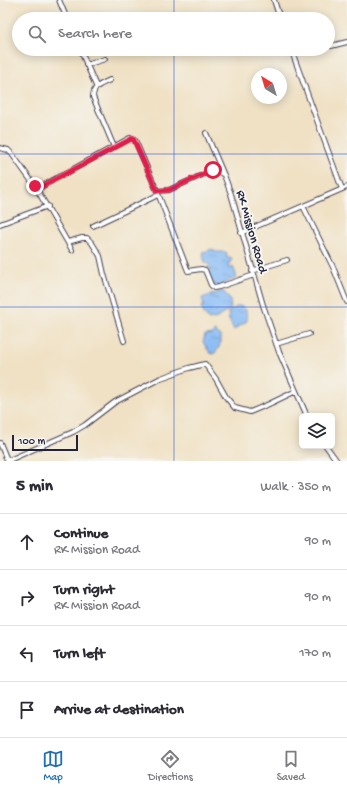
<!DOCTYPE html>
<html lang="en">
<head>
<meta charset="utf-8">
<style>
  :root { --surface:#fff; --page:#f7f7f7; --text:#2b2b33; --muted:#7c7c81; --line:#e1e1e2; --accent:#1f6fb2 }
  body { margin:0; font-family:"Gochi Hand",sans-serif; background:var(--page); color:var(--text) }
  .controls { position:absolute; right:12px; bottom:12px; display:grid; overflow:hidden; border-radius:6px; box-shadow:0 2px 10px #0003 }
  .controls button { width:36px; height:36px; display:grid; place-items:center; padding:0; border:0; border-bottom:1px solid var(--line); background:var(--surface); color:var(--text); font:20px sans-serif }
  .compass { position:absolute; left:251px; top:68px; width:36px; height:36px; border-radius:50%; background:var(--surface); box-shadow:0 2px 10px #0003; rotate:322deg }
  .scale { position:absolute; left:12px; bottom:10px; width:66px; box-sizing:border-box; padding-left:4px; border:2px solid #22223b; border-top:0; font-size:11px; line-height:14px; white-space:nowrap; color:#22223b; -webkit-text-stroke:3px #f6f6f2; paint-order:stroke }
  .stop { position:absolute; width:12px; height:12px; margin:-9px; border:3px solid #e11d48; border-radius:50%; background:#fff }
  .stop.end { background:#e11d48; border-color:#fff; box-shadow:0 1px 4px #0008 }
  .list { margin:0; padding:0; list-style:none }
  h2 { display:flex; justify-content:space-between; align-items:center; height:52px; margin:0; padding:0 16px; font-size:17px }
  h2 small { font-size:13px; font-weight:400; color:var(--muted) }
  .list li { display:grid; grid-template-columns:26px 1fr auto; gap:12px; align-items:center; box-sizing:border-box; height:56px; padding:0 16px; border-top:1px solid var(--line) }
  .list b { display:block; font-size:15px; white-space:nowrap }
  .list p { margin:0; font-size:13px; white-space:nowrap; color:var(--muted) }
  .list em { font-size:13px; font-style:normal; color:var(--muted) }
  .icon { flex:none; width:22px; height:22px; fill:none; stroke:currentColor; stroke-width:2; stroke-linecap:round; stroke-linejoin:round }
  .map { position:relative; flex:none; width:347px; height:461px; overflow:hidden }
  .search { position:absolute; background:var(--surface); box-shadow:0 2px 10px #0003; left:12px; right:12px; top:12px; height:44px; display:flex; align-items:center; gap:10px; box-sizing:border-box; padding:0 14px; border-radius:22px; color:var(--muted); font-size:15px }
  .sheet { height:276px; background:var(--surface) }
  nav { display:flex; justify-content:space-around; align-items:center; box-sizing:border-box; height:56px; border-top:1px solid var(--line); background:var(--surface); font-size:11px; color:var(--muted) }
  nav a { display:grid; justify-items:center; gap:2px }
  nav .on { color:var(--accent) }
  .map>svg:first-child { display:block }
  .water { fill:url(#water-ripples); stroke:#546e98 }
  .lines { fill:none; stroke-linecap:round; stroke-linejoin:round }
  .minor-casing { stroke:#413f50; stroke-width:6 }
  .minor { stroke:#fff; stroke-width:4 }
  .route { stroke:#e11d48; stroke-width:5 }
  .grid { fill:none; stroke:#1d4ed8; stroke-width:1; stroke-opacity:0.55 }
  .labels { text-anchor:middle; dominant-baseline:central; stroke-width:4; stroke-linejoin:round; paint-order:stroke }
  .street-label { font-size:13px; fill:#22223b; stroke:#f6f6f2 }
</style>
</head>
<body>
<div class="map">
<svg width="347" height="461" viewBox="0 0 347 461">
  <defs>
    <pattern id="water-ripples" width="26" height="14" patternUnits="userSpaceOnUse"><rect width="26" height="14" fill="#86baf4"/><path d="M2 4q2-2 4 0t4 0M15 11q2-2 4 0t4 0" fill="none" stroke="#6d97c7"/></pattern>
  </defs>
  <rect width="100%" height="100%" fill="#f6f6f2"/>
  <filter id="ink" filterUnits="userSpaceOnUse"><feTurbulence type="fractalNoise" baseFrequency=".025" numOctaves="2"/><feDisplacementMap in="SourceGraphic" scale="8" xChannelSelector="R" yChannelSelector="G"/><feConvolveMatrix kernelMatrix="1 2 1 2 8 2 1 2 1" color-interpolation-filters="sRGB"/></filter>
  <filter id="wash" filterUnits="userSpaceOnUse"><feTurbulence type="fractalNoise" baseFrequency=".012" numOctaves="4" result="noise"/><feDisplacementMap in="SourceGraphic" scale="16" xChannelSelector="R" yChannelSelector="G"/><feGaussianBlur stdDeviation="0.9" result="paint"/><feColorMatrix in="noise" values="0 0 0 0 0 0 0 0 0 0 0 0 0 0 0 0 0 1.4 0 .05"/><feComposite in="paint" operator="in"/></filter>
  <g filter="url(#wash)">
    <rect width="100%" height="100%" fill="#f0e1c4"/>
    <path class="water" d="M211 249 216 252H226L227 254 226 257 232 259 228 266 229 269 233 267 236 274V278L219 286H214L209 276C211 271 210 267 207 262H205L203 255 204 251 206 252Z
      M223 291 230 300 231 308 217 318 209 320 204 314 201 307 204 305 202 298Z
      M238 306H241L246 310 247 321 234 330 229 320 228 312Z
      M214 331 220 335C220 345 221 346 214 354L210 353 203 342 205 335 213 334Z"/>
  </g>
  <g filter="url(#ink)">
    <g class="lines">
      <defs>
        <path id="minor" d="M59 0 67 19
          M274 0 280 19
          M331 46 347 42
          M80 49 96 86
          M291 49 342 189
          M86 65 105 59
          M110 80C102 84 93 86 93 97L114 147
          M206 133 223 173
          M0 148 8 150 12 154 35 186 72 250
          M37 189 130 138H133L135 140 157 191 169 190 213 170 218 171 224 175 231 194 263 305 279 352 307 416
          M157 191 188 271 201 269 205 270 211 285 214 288 219 287 254 275
          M303 206 333 267 347 302
          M0 224 48 206
          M93 226 158 195
          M241 233 347 187
          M68 242 82 238H87L92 243 100 256 104 274 124 341
          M252 271 287 260
          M276 344 309 334
          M0 443 7 460
          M326 446 337 461
          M7 461 73 432 85 425 115 402 161 378 189 368 205 364 216 379 226 397 235 408 250 412 269 404 296 391"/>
      </defs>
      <use href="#minor" class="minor-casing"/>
      <use href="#minor" class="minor"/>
    </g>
  </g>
  <g class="lines" filter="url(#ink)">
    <path class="route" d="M35 186 37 189 133 138 157 191 169 190 213 170"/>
  </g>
  <path class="grid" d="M174 0V19M174 49V461M0 154H347M0 307H347"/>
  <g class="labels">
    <g class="street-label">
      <text transform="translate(251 232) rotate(74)">RK Mission Road</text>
    </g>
  </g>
</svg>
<div class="controls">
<button><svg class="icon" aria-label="layers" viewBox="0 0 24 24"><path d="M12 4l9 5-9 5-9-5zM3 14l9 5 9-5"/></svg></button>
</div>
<svg class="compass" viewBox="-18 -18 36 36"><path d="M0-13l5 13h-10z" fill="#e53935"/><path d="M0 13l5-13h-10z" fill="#7c7c81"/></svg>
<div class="scale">100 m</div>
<div class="stop" style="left:213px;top:170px"></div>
<div class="stop end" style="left:35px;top:186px"></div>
<div class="search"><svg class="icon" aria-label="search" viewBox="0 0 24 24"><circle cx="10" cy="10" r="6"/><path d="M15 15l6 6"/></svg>Search here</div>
</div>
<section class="sheet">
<h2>5 min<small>Walk · 350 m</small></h2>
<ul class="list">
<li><svg class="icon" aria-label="ahead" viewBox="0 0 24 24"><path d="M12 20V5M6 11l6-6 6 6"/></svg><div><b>Continue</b><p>RK Mission Road</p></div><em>90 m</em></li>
<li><svg class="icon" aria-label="right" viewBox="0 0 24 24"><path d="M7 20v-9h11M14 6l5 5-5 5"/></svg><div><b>Turn right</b><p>RK Mission Road</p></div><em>90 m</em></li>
<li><svg class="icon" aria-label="left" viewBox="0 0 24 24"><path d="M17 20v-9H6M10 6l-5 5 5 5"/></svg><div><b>Turn left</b></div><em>170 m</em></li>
<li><svg class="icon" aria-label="arrive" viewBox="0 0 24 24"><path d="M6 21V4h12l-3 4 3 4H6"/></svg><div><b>Arrive at destination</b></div></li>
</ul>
</section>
<nav>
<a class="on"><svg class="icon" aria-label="map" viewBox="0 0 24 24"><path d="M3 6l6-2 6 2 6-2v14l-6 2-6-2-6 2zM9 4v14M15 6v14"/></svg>Map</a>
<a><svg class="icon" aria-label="directions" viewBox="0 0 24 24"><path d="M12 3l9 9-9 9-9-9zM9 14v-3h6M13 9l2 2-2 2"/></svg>Directions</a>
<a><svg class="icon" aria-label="saved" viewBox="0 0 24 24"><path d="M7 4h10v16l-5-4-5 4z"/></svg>Saved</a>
</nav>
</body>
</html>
